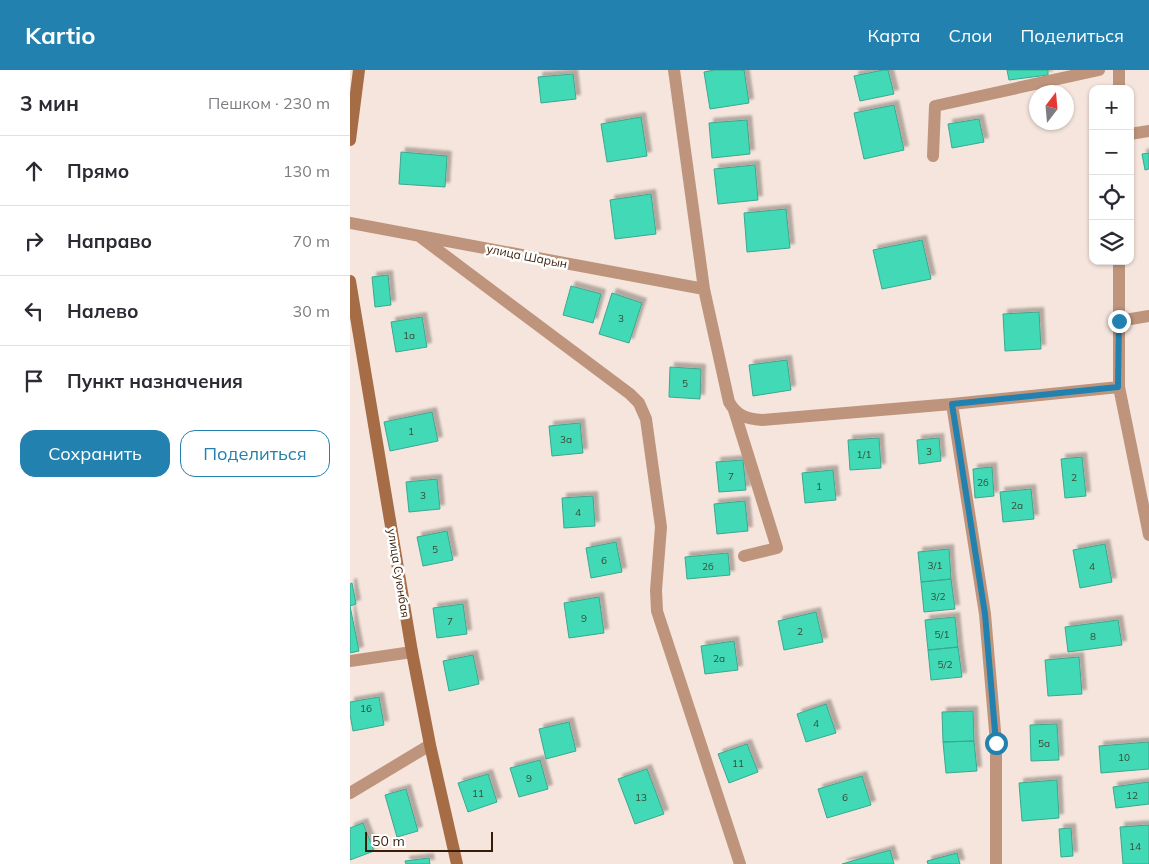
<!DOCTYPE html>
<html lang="ru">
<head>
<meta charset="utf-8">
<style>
  :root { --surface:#fff; --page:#f7f7f7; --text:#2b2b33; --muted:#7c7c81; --line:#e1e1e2; --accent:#2281ae }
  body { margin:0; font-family:Mulish,sans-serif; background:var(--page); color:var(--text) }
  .controls { position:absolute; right:15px; top:15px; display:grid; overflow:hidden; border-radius:10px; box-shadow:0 1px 4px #0004 }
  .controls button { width:45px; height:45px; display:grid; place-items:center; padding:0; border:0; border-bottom:1px solid var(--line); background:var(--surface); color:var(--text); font:25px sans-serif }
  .compass { position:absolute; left:679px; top:15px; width:45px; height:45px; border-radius:50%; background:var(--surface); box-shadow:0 1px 4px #0004; rotate:16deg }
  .scale { position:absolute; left:15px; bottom:12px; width:128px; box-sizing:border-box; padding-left:5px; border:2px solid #371c08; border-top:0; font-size:14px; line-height:18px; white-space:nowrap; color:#371c08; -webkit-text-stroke:4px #fff; paint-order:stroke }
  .stop { position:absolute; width:15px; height:15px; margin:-11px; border:4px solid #2281ae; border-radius:50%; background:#fff }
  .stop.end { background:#2281ae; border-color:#fff; box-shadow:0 1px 5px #0008 }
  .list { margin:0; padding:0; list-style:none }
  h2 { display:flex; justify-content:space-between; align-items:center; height:65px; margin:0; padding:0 20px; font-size:21px }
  h2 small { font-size:16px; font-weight:400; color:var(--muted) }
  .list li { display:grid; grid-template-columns:32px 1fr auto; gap:15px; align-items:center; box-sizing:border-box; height:70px; padding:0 20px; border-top:1px solid var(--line) }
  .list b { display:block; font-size:19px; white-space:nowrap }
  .list em { font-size:16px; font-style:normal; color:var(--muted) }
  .actions { display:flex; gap:10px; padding:15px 20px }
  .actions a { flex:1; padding:11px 0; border:1px solid var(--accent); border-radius:15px; text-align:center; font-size:18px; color:var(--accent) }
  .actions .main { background:var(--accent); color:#fff }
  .icon { flex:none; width:28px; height:28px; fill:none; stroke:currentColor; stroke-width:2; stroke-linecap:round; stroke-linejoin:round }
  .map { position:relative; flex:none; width:799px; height:794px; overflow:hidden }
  header { display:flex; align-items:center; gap:30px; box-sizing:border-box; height:70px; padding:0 25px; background:var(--accent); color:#fff }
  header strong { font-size:24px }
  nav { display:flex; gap:28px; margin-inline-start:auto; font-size:18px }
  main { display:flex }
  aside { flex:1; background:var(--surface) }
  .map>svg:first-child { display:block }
  .building { fill:#42d9b7; stroke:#3da78e; filter:url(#shadow) }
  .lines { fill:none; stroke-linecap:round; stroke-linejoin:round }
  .street { stroke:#be957c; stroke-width:12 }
  .secondary { stroke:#a66c45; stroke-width:12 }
  .route { stroke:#2281ae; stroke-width:6 }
  .labels { text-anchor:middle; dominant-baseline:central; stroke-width:5; stroke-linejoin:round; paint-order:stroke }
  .number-label { font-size:10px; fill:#3a4b34 }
  .street-label { font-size:12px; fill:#371c08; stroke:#fff }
</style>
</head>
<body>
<header>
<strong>Kartio</strong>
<nav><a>Карта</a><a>Слои</a><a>Поделиться</a></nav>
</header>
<main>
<aside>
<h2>3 мин<small>Пешком · 230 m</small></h2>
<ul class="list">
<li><svg class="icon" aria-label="ahead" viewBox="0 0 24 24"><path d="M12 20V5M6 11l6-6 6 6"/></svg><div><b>Прямо</b></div><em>130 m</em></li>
<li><svg class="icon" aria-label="right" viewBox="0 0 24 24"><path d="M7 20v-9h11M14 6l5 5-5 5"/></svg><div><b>Направо</b></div><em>70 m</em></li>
<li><svg class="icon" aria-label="left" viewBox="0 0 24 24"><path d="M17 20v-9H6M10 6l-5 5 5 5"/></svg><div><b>Налево</b></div><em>30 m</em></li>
<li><svg class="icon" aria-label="arrive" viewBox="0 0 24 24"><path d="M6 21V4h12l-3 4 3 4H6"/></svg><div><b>Пункт назначения</b></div></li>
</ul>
<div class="actions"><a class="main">Сохранить</a><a>Поделиться</a></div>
</aside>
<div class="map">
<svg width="799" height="794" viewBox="0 0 799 794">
  <defs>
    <filter id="shadow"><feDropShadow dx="4.5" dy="-4.5" stdDeviation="1" flood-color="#0004"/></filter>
  </defs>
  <rect width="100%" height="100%" fill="#f5e5dc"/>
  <path class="building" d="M365 0H394L399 33 360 39 354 2Z
    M533 0H538L544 24 510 31 504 6Z
    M657 0H698V5L659 10Z
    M223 4 226 29 191 33 188 7Z
    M544 35 554 80 514 89 504 43Z
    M291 47 297 86 257 92 251 54Z
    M629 49 634 72 602 78 598 54Z
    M397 50 400 84 362 88 359 53Z
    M51 82 97 86 95 117 49 114Z
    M799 83V99L795 100 792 84Z
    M405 95 408 130 368 134 364 99Z
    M301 124 306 164 265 169 260 130Z
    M436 139 440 178 397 182 394 143Z
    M572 170 581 209 532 219 523 180Z
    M38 205 41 235 25 237 22 207Z
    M221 216 251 224 243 253 213 245Z
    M262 223 292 233 279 273 249 264Z
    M689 242 691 279 655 281 653 244Z
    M72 247 77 277 46 282 41 252Z
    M437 290 441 320 403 326 399 295Z
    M320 297 351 299 350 329 319 327Z
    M82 342 88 371 40 381 34 352Z
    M230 353 233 383 202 386 199 356Z
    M529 368 531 398 500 400 498 370Z
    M589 368 591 391 569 394 567 370Z
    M732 387 736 426 715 428 711 389Z
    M393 390 396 420 369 422 366 392Z
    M642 397 644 426 625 428 623 399Z
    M483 400 486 430 455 433 452 403Z
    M87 409 90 439 59 442 56 412Z
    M681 419 684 449 653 452 650 422Z
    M243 426 245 456 214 458 212 428Z
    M395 431 398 461 367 464 364 434Z
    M97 461 103 490 73 496 67 467Z
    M266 472 272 502 241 508 236 478Z
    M755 474 762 512 730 518 723 480Z
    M599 479 601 509 571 512 568 482Z
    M378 483 380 505 337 509 335 487Z
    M601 509 605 539 574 542 571 512Z
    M2 513 6 534 0 536V514Z
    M249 527 254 563 219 568 214 533Z
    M113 534 117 564 87 568 83 538Z
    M0 536 9 581 0 583Z
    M466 542 473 572 434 580 428 551Z
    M605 547 608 577 578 580 575 550Z
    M768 550 772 575 718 582 715 557Z
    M384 571 388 600 355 604 351 576Z
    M608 577 612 607 581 610 578 580Z
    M123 585 129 614 99 621 93 591Z
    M729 587 732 624 698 626 695 590Z
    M29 627 34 655 3 661 0 644V632Z
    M476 634 486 663 456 672 447 644Z
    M623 641 624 671 593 672 592 642Z
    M219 652 226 681 196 689 189 659Z
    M707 654 709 690 681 691 680 655Z
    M624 671 627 701 596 703 593 672Z
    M799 672V699L751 703 749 676Z
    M397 674 408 702 379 713 368 684Z
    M190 690 198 719 169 727 160 698Z
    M297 699 314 744 285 754 268 709Z
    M138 704 147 732 118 742 108 713Z
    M512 706 521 735 477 748 468 719Z
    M707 710 709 748 672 751 669 713Z
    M799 712V734L766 738 763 717Z
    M56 719 68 761 47 767 35 725Z
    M13 753 24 781 0 790V758Z
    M799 755V794H773L770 757Z
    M721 758 723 786 711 787 709 759Z
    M540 780 544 794H492Z
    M607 783 610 794H578L577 791Z
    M79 788 80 794H56L55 791Z"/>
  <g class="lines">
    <path class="street" d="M324 0 354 219 379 332C387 346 397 349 412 350L602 334 769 317
      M769 19V0
      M780 64 799 61
      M583 86 585 36 749 0
      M0 153 354 219
      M69 166 280 324 289 333 296 349 311 457 306 520 307 541 390 794
      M769 191V317L799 465
      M769 251 799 246
      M602 334 635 544 646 673V794
      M384 340 427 478 394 486
      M0 591 62 582
      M0 723 80 675"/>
    <path class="secondary" d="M0 70 9 0
      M0 211 62 582 80 675 107 794"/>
  </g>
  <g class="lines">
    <path class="route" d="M646 673 635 544 602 334 768 317 769 251"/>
  </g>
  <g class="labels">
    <g class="number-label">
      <text x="271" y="248">3</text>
      <text x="59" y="265">1а</text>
      <text x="335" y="313">5</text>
      <text x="61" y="361">1</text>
      <text x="216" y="369">3а</text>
      <text x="579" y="381">3</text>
      <text x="514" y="384">1/1</text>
      <text x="381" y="406">7</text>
      <text x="724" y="407">2</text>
      <text x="633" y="412">2б</text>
      <text x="469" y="416">1</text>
      <text x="73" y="425">3</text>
      <text x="667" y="435">2а</text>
      <text x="228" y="442">4</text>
      <text x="85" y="479">5</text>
      <text x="254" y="490">6</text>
      <text x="585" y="495">3/1</text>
      <text x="358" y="496">2б</text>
      <text x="742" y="496">4</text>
      <text x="588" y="526">3/2</text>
      <text x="234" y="548">9</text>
      <text x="100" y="551">7</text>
      <text x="450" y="561">2</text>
      <text x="592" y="564">5/1</text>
      <text x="743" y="566">8</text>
      <text x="369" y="588">2а</text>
      <text x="595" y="594">5/2</text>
      <text x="16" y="638">16</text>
      <text x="466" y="653">4</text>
      <text x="694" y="673">5а</text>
      <text x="774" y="687">10</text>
      <text x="388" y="693">11</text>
      <text x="179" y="708">9</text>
      <text x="128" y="723">11</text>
      <text x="782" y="725">12</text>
      <text x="291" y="727">13</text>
      <text x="495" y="727">6</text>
      <text x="785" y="776">14</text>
    </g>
    <g class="street-label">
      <text transform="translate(177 186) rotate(11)">улица Шарын</text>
      <text transform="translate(49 503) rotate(81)">улица Суюнбая</text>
    </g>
  </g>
</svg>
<div class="controls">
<button>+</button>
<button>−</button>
<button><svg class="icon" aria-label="locate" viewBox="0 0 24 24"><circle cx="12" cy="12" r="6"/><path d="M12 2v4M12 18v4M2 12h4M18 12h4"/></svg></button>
<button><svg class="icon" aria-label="layers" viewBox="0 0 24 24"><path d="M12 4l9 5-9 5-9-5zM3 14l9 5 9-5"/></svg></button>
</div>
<svg class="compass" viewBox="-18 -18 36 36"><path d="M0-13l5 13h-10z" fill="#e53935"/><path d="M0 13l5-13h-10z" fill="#7c7c81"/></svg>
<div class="scale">50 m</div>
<div class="stop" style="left:646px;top:673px"></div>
<div class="stop end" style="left:769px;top:251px"></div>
</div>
</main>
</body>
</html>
